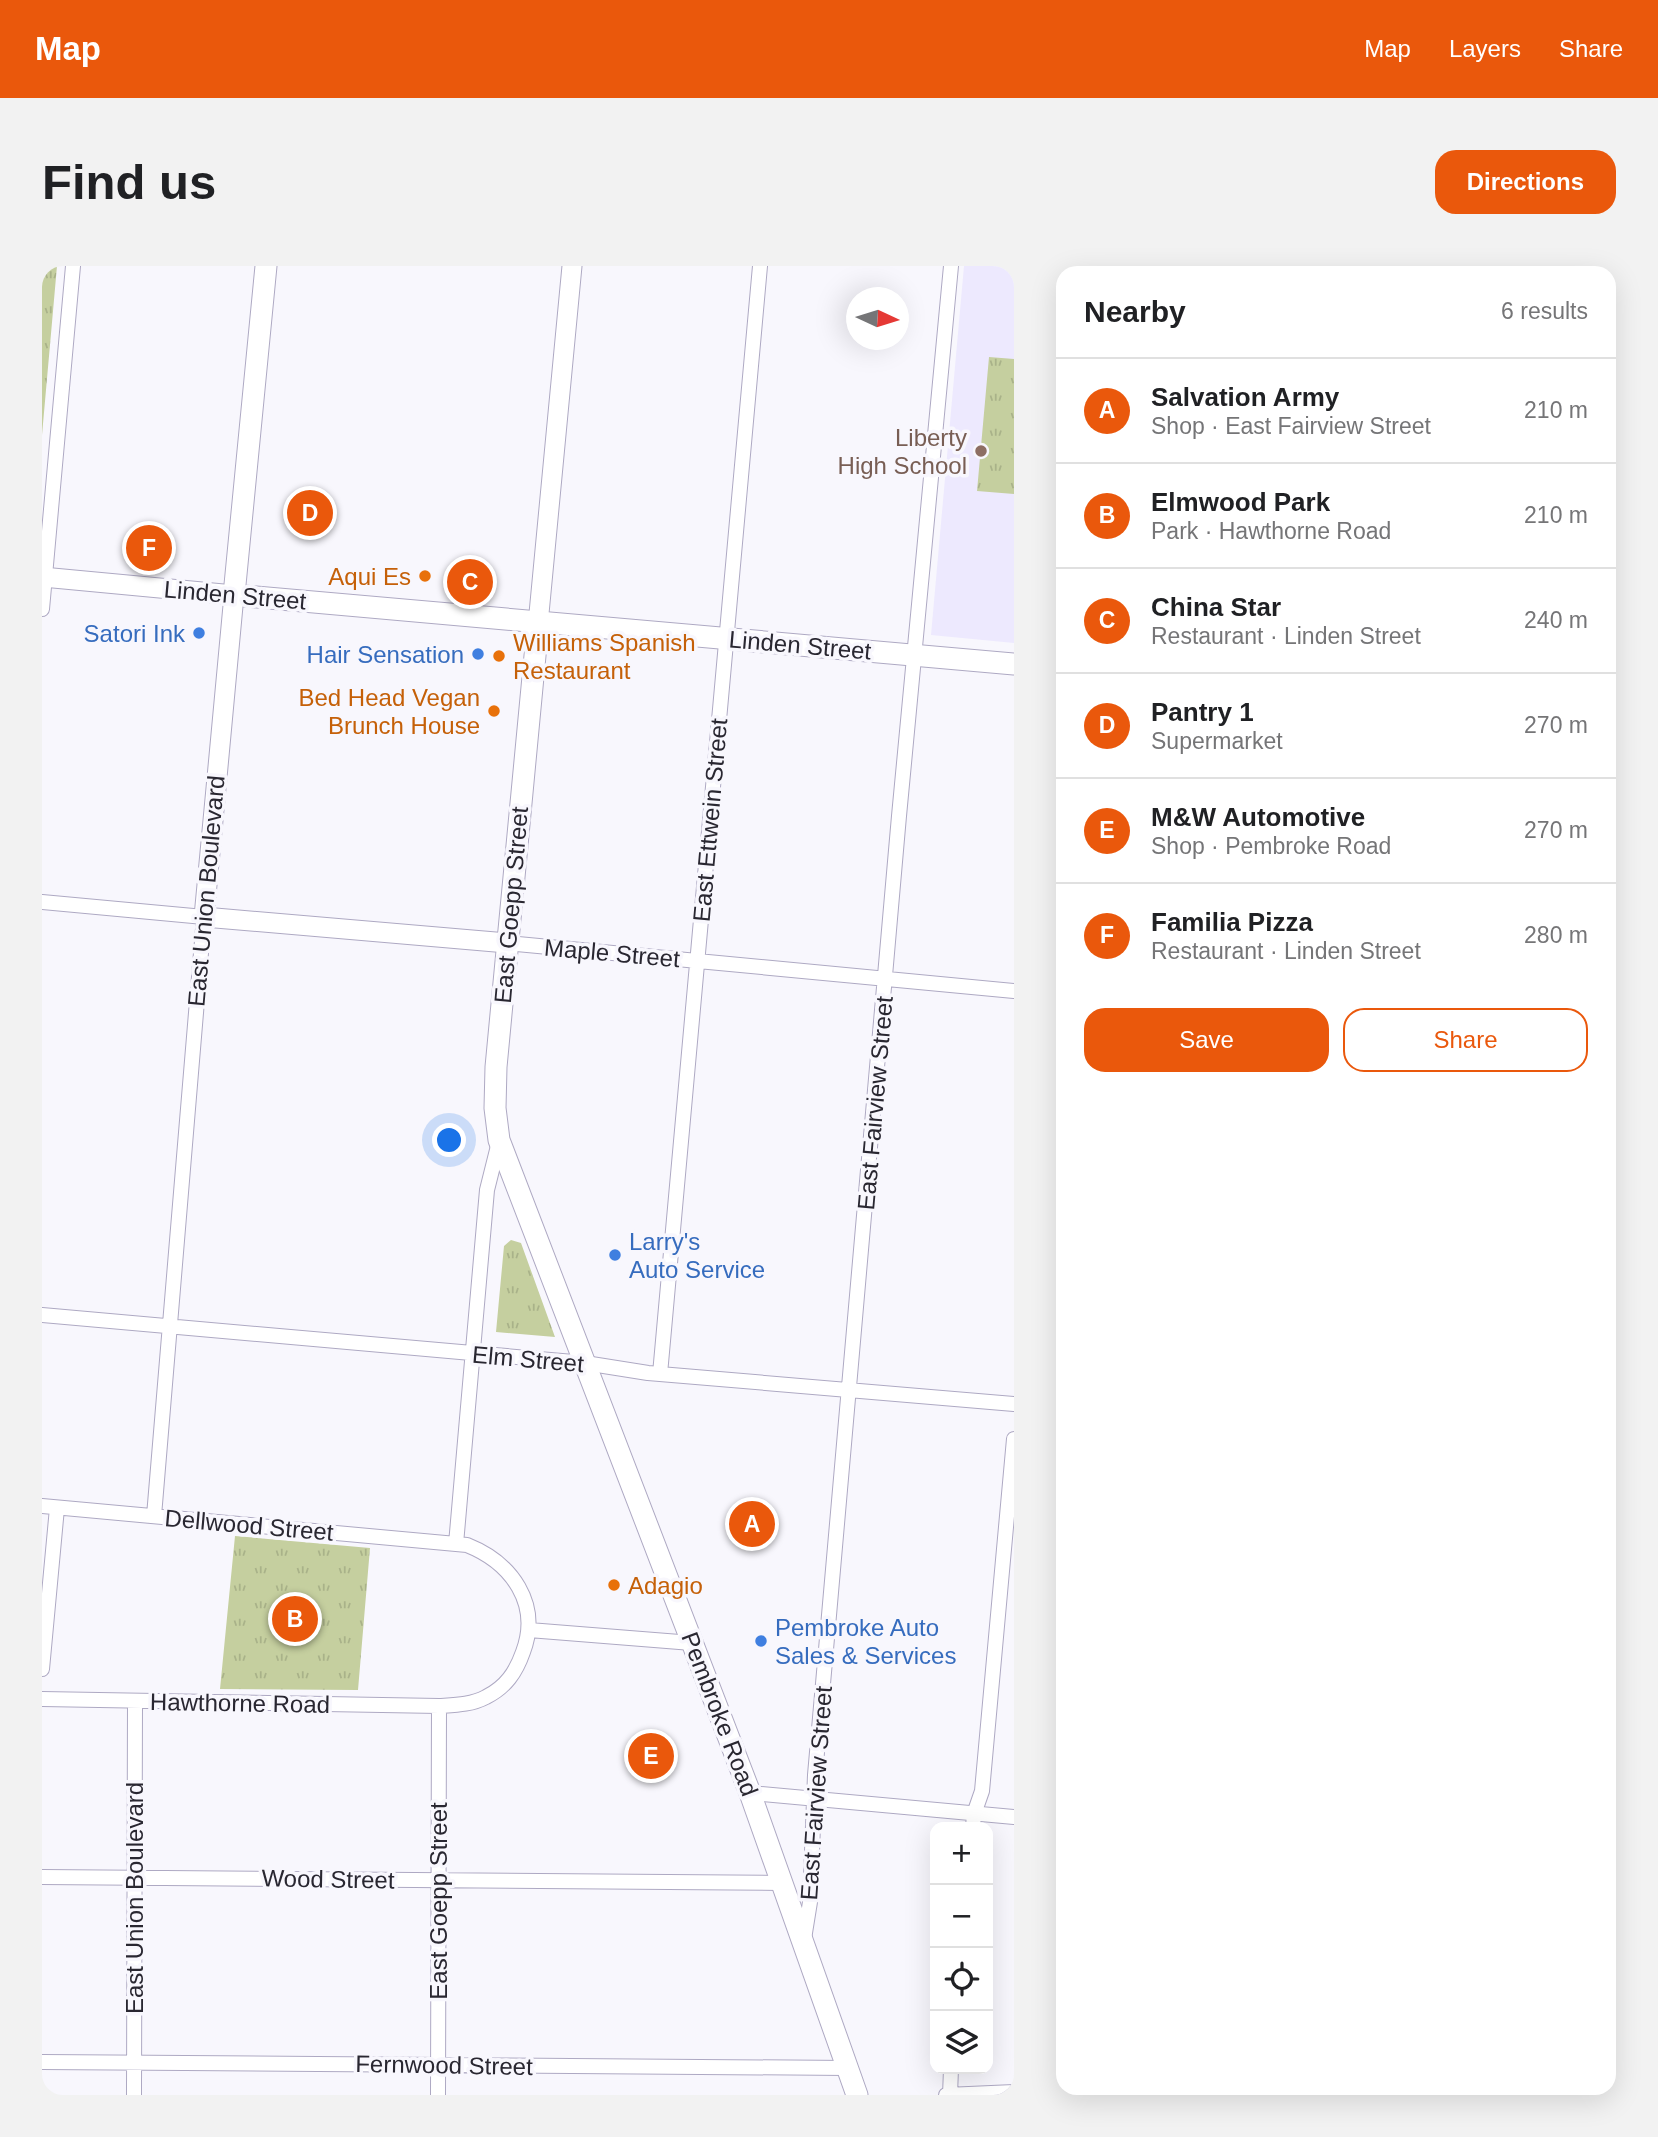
<!DOCTYPE html>
<html lang="en">
<head>
<meta charset="utf-8">
<style>
  :root { --surface:#fff; --page:#f2f2f2; --text:#202124; --muted:#757577; --line:#e0e0e0; --accent:#ea580c }
  body { margin:0; font-family:Arial,sans-serif; background:var(--page); color:var(--text) }
  .controls { position:absolute; right:21px; bottom:21px; display:grid; overflow:hidden; border-radius:14px; box-shadow:0 7px 28px #0002 }
  .controls button { width:63px; height:63px; display:grid; place-items:center; padding:0; border:0; border-bottom:2px solid var(--line); background:var(--surface); color:var(--text); font:35px sans-serif }
  .compass { position:absolute; left:804px; top:21px; width:63px; height:63px; border-radius:50%; background:var(--surface); box-shadow:0 7px 28px #0002; rotate:94deg }
  .you { position:absolute; left:408px; top:875px; width:24px; height:24px; margin:-18px; border:5px solid #fff; border-radius:50%; background:#1a73e8; box-shadow:0 0 0 10px #1a73e833 }
  .badge { display:grid; place-items:center; width:46px; height:46px; border-radius:50%; background:var(--accent); color:#fff; font-size:23px; font-weight:700 }
  .pin { position:absolute; translate:-50% -50%; border:4px solid #fff; box-shadow:0 2px 7px #0006 }
  .list { margin:0; padding:0; list-style:none }
  h2 { display:flex; justify-content:space-between; align-items:center; height:91px; margin:0; padding:0 28px; font-size:30px }
  h2 small { font-size:23px; font-weight:400; color:var(--muted) }
  .list li { display:grid; grid-template-columns:46px 1fr auto; gap:21px; align-items:center; box-sizing:border-box; height:105px; padding:0 28px; border-top:2px solid var(--line) }
  .list b { display:block; font-size:26px; white-space:nowrap }
  .list p { margin:0; font-size:23px; white-space:nowrap; color:var(--muted) }
  .list em { font-size:23px; font-style:normal; color:var(--muted) }
  .actions { display:flex; gap:14px; padding:21px 28px }
  .actions a { flex:1; padding:16px 0; border:2px solid var(--accent); border-radius:21px; text-align:center; font-size:24px; color:var(--accent) }
  .actions .main { background:var(--accent); color:#fff }
  .icon { flex:none; width:38px; height:38px; fill:none; stroke:currentColor; stroke-width:2; stroke-linecap:round; stroke-linejoin:round }
  .map { position:relative; flex:none; width:972px; height:1829px; overflow:hidden; border-radius:21px }
  header { display:flex; align-items:center; gap:42px; box-sizing:border-box; height:98px; padding:0 35px; background:var(--accent); color:#fff }
  header strong { font-size:33px }
  nav { display:flex; gap:38px; margin-inline-start:auto; font-size:24px }
  .intro { display:flex; align-items:center; justify-content:space-between; box-sizing:border-box; height:168px; padding:0 42px }
  h1 { margin:0; font-size:49px }
  .button { padding:18px 32px; border-radius:21px; background:var(--accent); color:#fff; font-size:24px; font-weight:700 }
  main { display:flex; gap:42px; padding:0 42px }
  aside { flex:1; background:var(--surface); border-radius:21px; box-shadow:0 7px 28px #0002 }
  .map>svg:first-child { display:block }
  .built { fill:#ede9fe }
  .park { fill:url(#park-tufts) }
  .lines { fill:none; stroke-linecap:round; stroke-linejoin:round }
  .street-casing { stroke:#aea9c3; stroke-width:16 }
  .secondary-casing { stroke:#aea9c3; stroke-width:21 }
  .primary-casing { stroke:#aea9c3; stroke-width:23 }
  .street { stroke:#fff; stroke-width:14 }
  .secondary { stroke:#fff; stroke-width:19 }
  .primary { stroke:#fff; stroke-width:21 }
  .education-dot { fill:#8d6e63; stroke:#f8f7fd; stroke-width:2.5 }
  .food-dot { fill:#e8710a; stroke:#f8f7fd; stroke-width:2.5 }
  .shop-dot { fill:#3f7fe0; stroke:#f8f7fd; stroke-width:2.5 }
  .labels { text-anchor:middle; dominant-baseline:central; stroke-width:7; stroke-linejoin:round; paint-order:stroke }
  .education-label { font-size:24px; fill:#785e54; stroke:#f8f7fd; text-anchor:end }
  .food-label { font-size:24px; fill:#c56008; stroke:#f8f7fd; text-anchor:end }
  .street-label { font-size:24px; fill:#292731; stroke:#f8f7fd }
  .shop-label { font-size:24px; fill:#366cbe; stroke:#f8f7fd; text-anchor:end }
</style>
</head>
<body>
<header>
<strong>Map</strong>
<nav><a>Map</a><a>Layers</a><a>Share</a></nav>
</header>
<div class="intro"><h1>Find us</h1><a class="button">Directions</a></div>
<main>
<div class="map">
<svg width="972" height="1829" viewBox="0 0 972 1829">
  <defs>
    <pattern id="park-tufts" width="24" height="20" patternUnits="userSpaceOnUse" patternTransform="scale(1.75)"><rect width="24" height="20" fill="#c5cf9f"/><path d="M3 7l-1-3M5 7V3M7 7l1-3M15 17l-1-3M17 17v-4M19 17l1-3" fill="none" stroke="#a9b289"/></pattern>
  </defs>
  <rect width="100%" height="100%" fill="#f8f7fd"/>
  <path class="built" d="M922 0H972V377L889 369Z"/>
  <path class="park" d="M0 0H15L0 169Z
    M947 91 972 93V228L935 225Z
    M469 974 479 977 513 1071 454 1066 462 980Z
    M193 1270 328 1282 316 1424 178 1423Z"/>
  <g class="lines">
    <defs>
      <path id="street" d="M0 343 31 0
        M0 636 162 651 112 1250
        M465 677 972 725
        M0 1049 543 1097 606 1107 972 1138
        M618 1108 718 0
        M0 1240 425 1279C470 1297 499 1338 481 1386 474 1406 464 1421 444 1431 429 1439 413 1439 397 1440L0 1433
        M414 1278 445 924 457 876
        M487 1364 650 1377
        M0 1403 15 1242
        M708 1527 972 1551
        M931 1561 932 1548 940 1525 972 1173
        M0 1611 739 1617
        M762 1673 768 1636 773 1509 857 550 909 0
        M0 1796 805 1802
        M92 1829 93 1436
        M396 1829 397 1440
        M904 1829 972 1826
        M908 1829 909 1803"/>
      <path id="secondary" d="M0 311 192 329 162 651 465 677
        M496 358 530 0"/>
      <path id="primary" d="M224 0 192 329 972 398
        M496 358 454 801 453 842 457 874 708 1527 815 1829"/>
    </defs>
    <use href="#street" class="street-casing"/>
    <use href="#secondary" class="secondary-casing"/>
    <use href="#primary" class="primary-casing"/>
    <use href="#street" class="street"/>
    <use href="#secondary" class="secondary"/>
    <use href="#primary" class="primary"/>
  </g>
  <circle class="education-dot" cx="939" cy="185" r="7"/>
  <g class="food-dot">
    <circle cx="383" cy="310" r="7"/>
    <circle cx="457" cy="390" r="7"/>
    <circle cx="452" cy="445" r="7"/>
    <circle cx="572" cy="1319" r="7"/>
  </g>
  <g class="shop-dot">
    <circle cx="157" cy="367" r="7"/>
    <circle cx="436" cy="388" r="7"/>
    <circle cx="573" cy="989" r="7"/>
    <circle cx="719" cy="1375" r="7"/>
  </g>
  <g class="labels">
    <g class="education-label">
      <text x="925" y="171">Liberty<tspan x="925" dy="28">High School</tspan></text>
    </g>
    <g class="food-label">
      <text x="369" y="310">Aqui Es</text>
      <text x="471" y="376" text-anchor="start">Williams Spanish<tspan x="471" dy="28">Restaurant</tspan></text>
      <text x="438" y="431">Bed Head Vegan<tspan x="438" dy="28">Brunch House</tspan></text>
      <text x="586" y="1319" text-anchor="start">Adagio</text>
    </g>
    <g class="street-label">
      <text transform="translate(193 329) rotate(5)">Linden Street</text>
      <text transform="translate(758 379) rotate(5)">Linden Street</text>
      <text transform="translate(668 554) rotate(-85)">East Ettwein Street</text>
      <text transform="translate(164 625) rotate(-85)">East Union Boulevard</text>
      <text transform="translate(469 639) rotate(-85)">East Goepp Street</text>
      <text transform="translate(570 687) rotate(5)">Maple Street</text>
      <text transform="translate(833 837) rotate(-85)">East Fairview Street</text>
      <text transform="translate(486 1093) rotate(5)">Elm Street</text>
      <text transform="translate(207 1259) rotate(5)">Dellwood Street</text>
      <text transform="translate(198 1437) rotate(1)">Hawthorne Road</text>
      <text transform="translate(678 1448) rotate(69)">Pembroke Road</text>
      <text transform="translate(774 1527) rotate(-86)">East Fairview Street</text>
      <text transform="translate(286 1613) rotate(1)">Wood Street</text>
      <text transform="translate(92 1632) rotate(-90)">East Union Boulevard</text>
      <text transform="translate(396 1635) rotate(-90)">East Goepp Street</text>
      <text transform="translate(402 1799) rotate(1)">Fernwood Street</text>
    </g>
    <g class="shop-label">
      <text x="143" y="367">Satori Ink</text>
      <text x="422" y="388">Hair Sensation</text>
      <text x="587" y="975" text-anchor="start">Larry's<tspan x="587" dy="28">Auto Service</tspan></text>
      <text x="733" y="1361" text-anchor="start">Pembroke Auto<tspan x="733" dy="28">Sales &amp; Services</tspan></text>
    </g>
  </g>
</svg>
<div class="controls">
<button>+</button>
<button>−</button>
<button><svg class="icon" aria-label="locate" viewBox="0 0 24 24"><circle cx="12" cy="12" r="6"/><path d="M12 2v4M12 18v4M2 12h4M18 12h4"/></svg></button>
<button><svg class="icon" aria-label="layers" viewBox="0 0 24 24"><path d="M12 4l9 5-9 5-9-5zM3 14l9 5 9-5"/></svg></button>
</div>
<svg class="compass" viewBox="-18 -18 36 36"><path d="M0-13l5 13h-10z" fill="#e53935"/><path d="M0 13l5-13h-10z" fill="#757577"/></svg>
<div class="you"></div>
<div class="pin badge" style="left:710px;top:1258px">A</div>
<div class="pin badge" style="left:253px;top:1353px">B</div>
<div class="pin badge" style="left:428px;top:316px">C</div>
<div class="pin badge" style="left:268px;top:247px">D</div>
<div class="pin badge" style="left:609px;top:1490px">E</div>
<div class="pin badge" style="left:107px;top:282px">F</div>
</div>
<aside>
<h2>Nearby<small>6 results</small></h2>
<ul class="list">
<li><span class="badge">A</span><div><b>Salvation Army</b><p>Shop · East Fairview Street</p></div><em>210 m</em></li>
<li><span class="badge">B</span><div><b>Elmwood Park</b><p>Park · Hawthorne Road</p></div><em>210 m</em></li>
<li><span class="badge">C</span><div><b>China Star</b><p>Restaurant · Linden Street</p></div><em>240 m</em></li>
<li><span class="badge">D</span><div><b>Pantry 1</b><p>Supermarket</p></div><em>270 m</em></li>
<li><span class="badge">E</span><div><b>M&amp;W Automotive</b><p>Shop · Pembroke Road</p></div><em>270 m</em></li>
<li><span class="badge">F</span><div><b>Familia Pizza</b><p>Restaurant · Linden Street</p></div><em>280 m</em></li>
</ul>
<div class="actions"><a class="main">Save</a><a>Share</a></div>
</aside>
</main>
</body>
</html>
